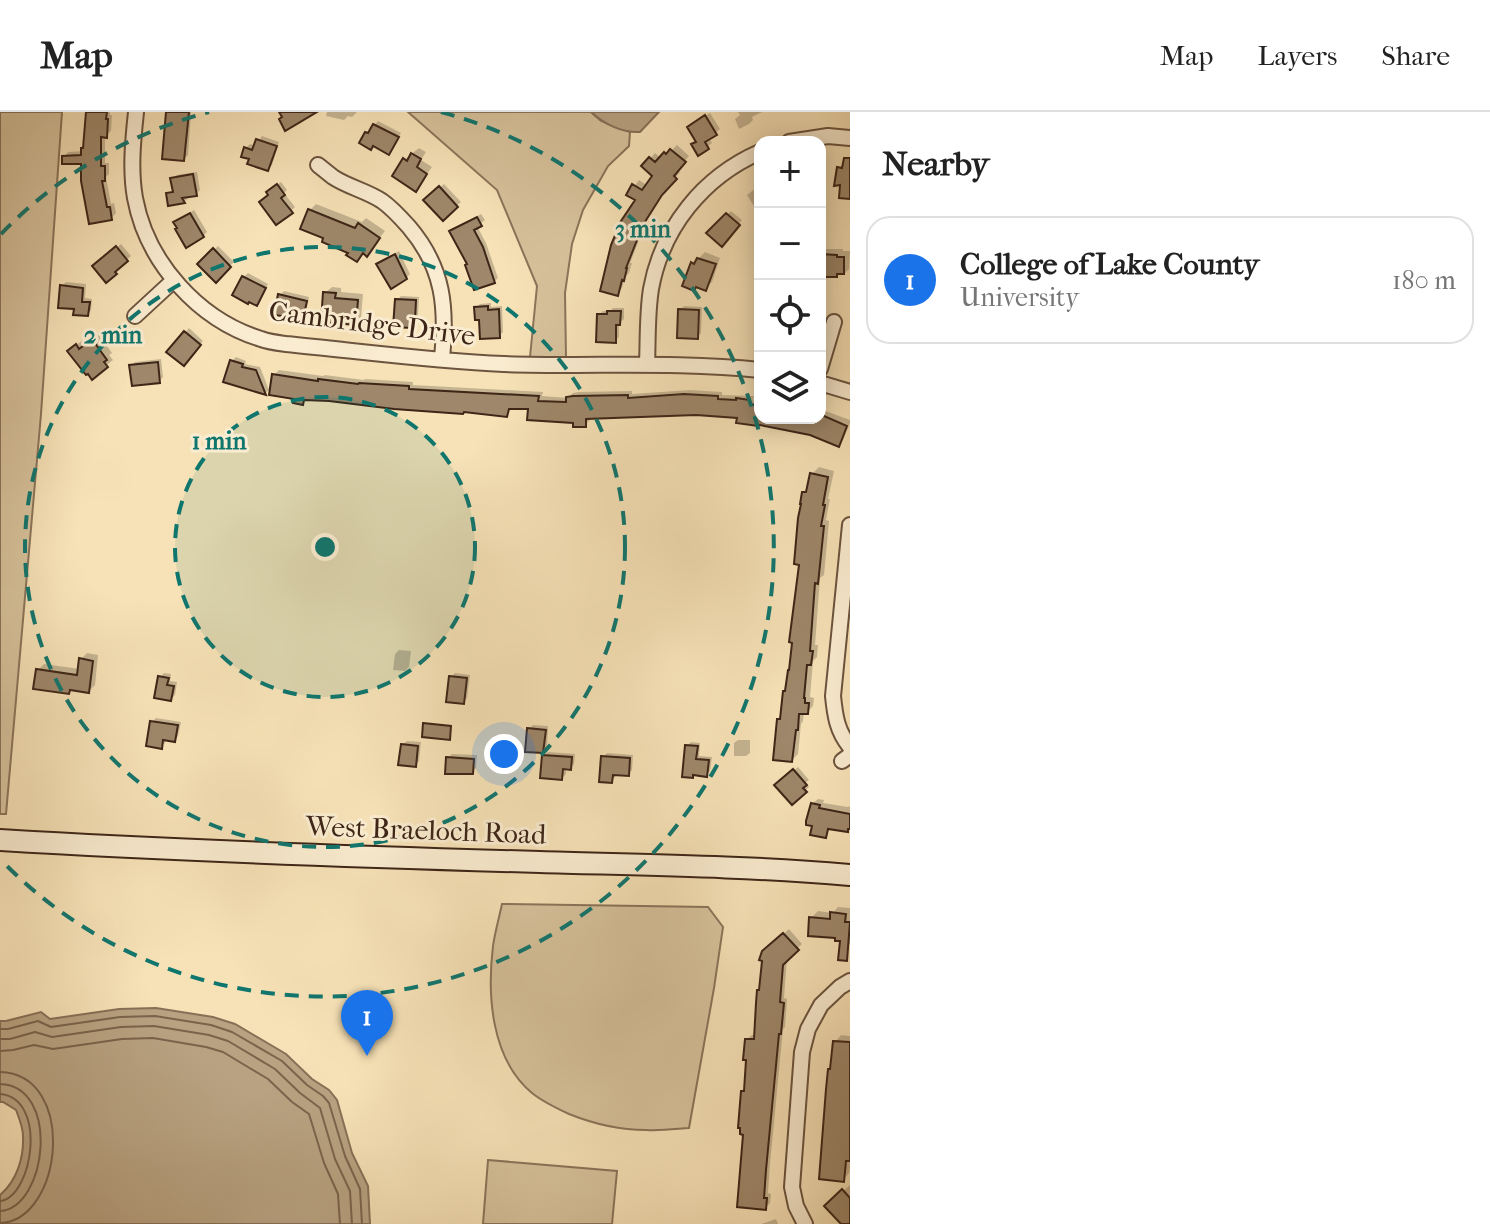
<!DOCTYPE html>
<html lang="en">
<head>
<meta charset="utf-8">
<style>
  :root { --surface:#fff; --page:#f2f2f2; --text:#222; --muted:#767676; --line:#e0e0e0; --accent:#1a73e8 }
  body { margin:0; font-family:"IM FELL French Canon",serif; background:var(--page); color:var(--text) }
  .controls { position:absolute; right:24px; top:24px; display:grid; overflow:hidden; border-radius:16px; box-shadow:0 4px 20px #0003 }
  .controls button { width:72px; height:72px; display:grid; place-items:center; padding:0; border:0; border-bottom:2px solid var(--line); background:var(--surface); color:var(--text); font:40px sans-serif }
  .you { position:absolute; left:504px; top:642px; width:28px; height:28px; margin:-20px; border:6px solid #fff; border-radius:50%; background:#1a73e8; box-shadow:0 0 0 12px #1a73e833 }
  .badge { display:grid; place-items:center; width:52px; height:52px; border-radius:50%; background:var(--accent); color:#fff; font-size:26px; font-weight:700 }
  .pin { position:absolute; translate:-50% -66px; filter:drop-shadow(0 2px 4px #0008) }
  .pin::after { content:''; position:absolute; top:42px; width:28px; height:24px; background:inherit; clip-path:polygon(0 0,100% 0,50% 100%) }
  .list { margin:0; padding:0; list-style:none }
  h2 { display:flex; justify-content:space-between; align-items:center; height:104px; margin:0; padding:0 32px; font-size:34px }
  h2 small { font-size:26px; font-weight:400; color:var(--muted) }
  .list li { display:grid; grid-template-columns:52px 1fr auto; gap:24px; align-items:center; box-sizing:border-box; height:128px; margin:0 16px 16px; padding:0 16px; border:2px solid var(--line); border-radius:24px }
  .list b { display:block; font-size:30px; white-space:nowrap }
  .list p { margin:0; font-size:26px; white-space:nowrap; color:var(--muted) }
  .list em { font-size:26px; font-style:normal; color:var(--muted) }
  .icon { flex:none; width:44px; height:44px; fill:none; stroke:currentColor; stroke-width:2; stroke-linecap:round; stroke-linejoin:round }
  .map { position:relative; flex:none; width:850px; height:1112px; overflow:hidden }
  header { display:flex; align-items:center; gap:48px; box-sizing:border-box; height:112px; padding:0 40px; background:var(--surface); border-bottom:2px solid var(--line) }
  header strong { font-size:38px }
  nav { display:flex; gap:44px; margin-inline-start:auto; font-size:28px }
  main { display:flex }
  aside { flex:1; background:var(--surface) }
  .map>svg:first-child { display:block }
  .green { fill:#d7c29c; stroke:#8a745a; stroke-width:2 }
  .water { fill:#b8a281; stroke:#877057; stroke-width:2 }
  .shadow { fill:#0003 }
  .lines { fill:none; stroke-linecap:round; stroke-linejoin:round }
  .shore { stroke:#7a644c; stroke-width:2 }
  .building { fill:#9e876a; stroke:#3d2517; stroke-width:2 }
  .street-casing { stroke:#6c543f; stroke-width:18 }
  .secondary-casing { stroke:#3d2517; stroke-width:24 }
  .street { stroke:#faecd0; stroke-width:14 }
  .secondary { stroke:#faecd0; stroke-width:20 }
  .ring { fill:none; stroke:#0f766e; stroke-width:4; stroke-dasharray:14 10 }
  .labels { text-anchor:middle; dominant-baseline:central; stroke-width:6; stroke-linejoin:round; paint-order:stroke }
  .street-label { font-size:28px; fill:#3d2517; stroke:#faecd0 }
  .centre { fill:#0f766e; stroke:#faecd0; stroke-width:4 }
  .ring-label { font-size:24px; text-anchor:middle; font-weight:bold; fill:#0f766e; stroke:#faecd0; stroke-width:6; stroke-linejoin:round; paint-order:stroke }
</style>
</head>
<body>
<header>
<strong>Map</strong>
<nav><a>Map</a><a>Layers</a><a>Share</a></nav>
</header>
<main>
<div class="map">
<svg width="850" height="1112" viewBox="0 0 850 1112">
  <rect width="100%" height="100%" fill="#f7e2b7"/>
  <filter id="stains"><feTurbulence type="fractalNoise" baseFrequency=".0025" numOctaves="4"/><feColorMatrix values="0 0 0 0 .2 0 0 0 0 .09 0 0 0 0 .02 0 0 0 .5 -.17"/></filter>
  <radialGradient id="worn" r=".72"><stop offset=".6" stop-color="#630" stop-opacity="0"/><stop offset="1" stop-color="#630" stop-opacity=".3"/></radialGradient>
  <path class="green" d="M0 0H62L41 302 6 702H0Z
    M408 0H591L601 9 630 20 629 34 608 54 583 98 572 132 565 181 566 245H530L537 174 497 78Z
    M502 792 708 795 723 815 714 876 689 1016C675 1017 660 1019 646 1018 620 1018 594 1012 569 1002 556 996 543 990 532 981 491 947 487 883 493 834 495 820 499 806 502 792Z
    M488 1048 617 1059 612 1112H483Z"/>
  <path class="water" d="M591 0H659L640 20C622 21 604 12 591 0Z
    M156 896 213 905 235 912 286 942 312 967 329 978 337 988 352 1041 368 1074 370 1112H0V1083C17 1069 24 1045 23 1024 23 1015 19 1006 16 998L3 990H0V909H6L41 900 50 907 119 897Z"/>
  <path class="shadow" d="M88 0H110V3H112L111 19 105 24V51H109V62L106 65 111 92 114 91 116 101 111 106 83 50 64 45 68 40 83 39 85 35Z
    M168 0H191L188 43 184 47Z
    M327 0H357L352 5 348 4 344 8 326 4Z
    M738 0H762L752 5 753 8 749 12 739 17 735 7 740 3Z
    M710 1 720 17 709 26 712 31 699 41 693 12Z
    M378 9 401 21 389 40 373 32 367 21Z
    M262 24 279 30 272 53 268 57 252 46 246 36 250 32 256 34Z
    M677 33 689 44 677 58 680 60 667 75 648 105 630 151H632L629 161 625 165 622 176 617 181 637 87 629 82 639 68 648 74 655 63 644 54 655 41 661 46 671 36 672 38Z
    M419 36 426 40 421 48 432 55 416 77 405 47Z
    M822 55 825 70 820 74V56Z
    M197 60 200 78 196 82 186 83 188 86 184 90 168 82 182 76 172 78 174 77 173 67 177 63Z
    M281 70 287 78 284 81 295 95 291 99 270 83 272 77Z
    M444 72 461 90 443 106 426 88Z
    M760 73V97L757 99 747 83Z
    M316 92 362 110 366 106 385 119 367 142 364 140H351L326 125 310 98Z
    M194 98 207 120 203 124 176 110Z
    M731 99 742 108 726 129 708 121Z
    M481 102 485 108 477 114 486 131 498 166 494 170 469 152 451 120Z
    M121 132 131 144 106 168 98 150Z
    M218 134 234 150 216 168 200 152Z
    M820 137H843V139H850L849 157 843 163H820Z
    M399 139 410 162 406 166 383 149Z
    M705 140 720 146 712 170 705 176 693 152Z
    M248 161 268 172 260 188 244 165Z
    M66 170 86 172 85 186 92 187 91 198 88 202 76 195 62 174Z
    M332 175 341 176V180L363 182 361 205 355 211 325 181Z
    M284 179 309 185 306 200 302 204 280 183Z
    M401 184 419 185 418 203 411 214 397 188Z
    M491 191V195L502 194 503 220 499 224 481 206 476 196 480 192Z
    M684 194 702 195 701 221 697 225 680 198Z
    M613 196H624V207L619 211V225L615 229 599 203 603 199H610Z
    M189 216 203 229 183 252 169 239Z
    M99 223 112 241 109 243 113 248 92 265 76 233 83 228 86 232Z
    M236 245 246 249 245 252 260 255 269 278 265 281 226 269 232 249Z
    M161 247 163 265 159 269 131 254 135 250Z
    M279 258 323 264 325 263 364 268 365 267 413 270V273L543 280 542 284 568 286 573 281 579 280 632 279V282L690 278 722 280V283L754 284 753 288 760 289V306H820V297L850 308V311L843 328 838 332 811 321 739 305 696 301 590 304V308L585 313 530 295H512L510 299 513 287 506 300H509L506 303 307 286 302 290 274 263Z
    M819 355 834 359 828 387H830L826 408 829 409 824 463 820 466 815 533H818L817 545 813 549 810 585 814 586 813 594 807 600H804L803 609 801 612 798 642 792 648 779 608 782 605 788 577 801 451 804 381 809 376 812 362Z
    M399 538 411 539 409 555 405 559 393 558 395 542Z
    M87 541 98 543 95 573 89 579 72 577 69 580 38 558 44 552 80 557 81 547Z
    M164 561 171 562 170 569 177 570 175 583 171 587 160 565Z
    M455 561 470 563 467 586 463 590 451 565Z
    M156 606 181 610 178 624 175 628 166 627 165 631 161 635 152 610Z
    M533 613 548 614 547 635 543 639 529 617Z
    M738 628H750V641L746 644H734V631Z
    M407 629 421 630 419 649 415 653 403 632Z
    M691 630 700 631 699 644 712 645 710 659 706 663 695 662 692 664 687 634Z
    M548 640 575 642 574 652 570 656H566V662L562 666 544 644Z
    M607 641 633 643 632 658 628 662 616 661 615 665 611 669 603 645Z
    M452 642 477 643 476 656 472 660 448 646Z
    M798 655 809 668 805 671 809 675 792 690 777 673Z
    M818 687 824 688 823 691 848 695 850 694V715L847 718 831 715 825 724 812 692Z
    M838 795 850 796V832L842 831V827L811 806 818 799 833 801Z
    M789 817 802 832 787 846 784 886 787 887 785 915 783 917 770 1052 768 1081 771 1082 770 1091 765 1096 745 1021 743 980 746 977 747 927 752 923H756L770 834Z
    M841 923 850 924V1055L849 1061 843 1068 835 930Z
    M850 1073V1112H845L827 1094Z
    M776 1107 778 1112H761Z"/>
  <g class="lines">
    <path class="shore" d="M0 917H8L38 909 51 915 120 905 155 904 211 913 232 920 282 949 307 973 323 984 329 991 345 1044 360 1077 362 1112
      M0 927H10L35 920 52 925 121 915 154 914 209 923 228 929 275 957 300 981 320 996 335 1047 350 1079 352 1112
      M0 939 13 938 34 933 53 937 122 927 153 926 206 935 223 940 268 967 292 990 309 1002 324 1051 338 1082 340 1112
      M0 960C78 962 63 1109 0 1111
      M0 972C61 974 47 1096 0 1099
      M0 982C48 986 33 1085 0 1089"/>
  </g>
  <path class="building" d="M86 0H107L106 7H108L107 26 101 25V54H105V69H102L107 95H110L112 108 89 112 81 69V52H62V44L81 43V36H83Z
    M166 0H189L184 49 162 47Z
    M279 0H317L285 19 279 7 282 5Z
    M705 3 717 23 705 30 709 37 698 44 691 32 696 30 687 15Z
    M373 12 399 25 389 43 373 34 371 38 359 31 365 20 368 21Z
    M256 27 277 34 268 59 247 52 249 47 241 45 244 35 252 38Z
    M670 37 686 50 674 64 677 67 662 83 643 113 626 156H627L624 169 622 168 618 184 600 179 611 133 621 109 635 88 626 83 632 72 642 78 652 64 641 54 649 45 655 50 664 40 666 42Z
    M411 41 421 47 417 55 427 62 416 80 392 64 403 46 407 49Z
    M844 46H850V87L839 86 840 73 834 74 837 55 842 56Z
    M193 62 197 84 182 86 185 91 168 94 166 81 173 80 170 66Z
    M277 72 285 83 281 86 293 101 276 113 259 90 268 83 266 80Z
    M439 74 458 95 443 109 423 88Z
    M308 97 355 116 358 111 380 126 367 145 363 141 357 150 346 143 348 141 322 130 323 126 300 117Z
    M190 101 204 125 186 136 175 117 177 116 173 110Z
    M726 101 740 113 722 135 706 121Z
    M477 105 482 114 474 118 483 135 495 171 474 178 465 153 467 152 449 119Z
    M116 134 128 149 115 160 117 162 106 171 92 154Z
    M213 136 231 155 216 171 197 152Z
    M395 142 407 167 391 177 376 152Z
    M820 142 837 143V145H844V162H837V165H820Z
    M697 146 716 152 706 179 696 175 694 179 682 174 691 150 694 152Z
    M242 164 266 176 257 194 249 190 248 192 232 183Z
    M60 173 83 176 82 190H90L88 204 73 203 74 197 58 196Z
    M323 180 336 181 335 186 358 188 356 213 321 210Z
    M278 182 307 189 303 207 274 203Z
    M395 187 416 188 415 209H413L412 216 393 215Z
    M488 194V198L499 197 500 226 480 227 479 208H475L474 195Z
    M678 197 699 198 698 227 677 226Z
    M607 199H621L620 213H616V231L596 230 597 202H607Z
    M184 219 201 233 184 254 166 240Z
    M92 227 107 248 104 250 108 255 92 268 88 262 86 263 67 239 76 232 79 237Z
    M230 248 243 252 242 255 256 258 266 283 223 270Z
    M158 250 160 271 132 274 129 253Z
    M272 262 318 269V267L358 272 359 271 409 274V277L539 284 538 289 566 290V285L573 284 628 283V286L684 282 718 284V287L736 288V286L750 288V292L760 294V306H821L822 303 847 314 839 335 810 323 760 313 758 314 736 311 737 306 696 303 586 307V315H573V311L527 308 528 297H509L507 305 464 300 463 302 394 297 329 289 304 288 303 293 293 291 294 287 269 283Z
    M810 361 828 365 823 393H825L821 414H824L818 472 815 471 810 539H813L811 553H807L804 586H805V591H809L808 602H799L798 618H796L792 650 773 648 777 607H780L783 579H785L788 558H789L792 531 789 530 799 453 794 452 798 406 801 392H800L802 380H806Z
    M79 546 93 549 89 581 70 578 69 582 33 577 36 557 77 563Z
    M158 564 169 566 167 573 174 574 171 589 154 586Z
    M449 564 467 566 464 592 446 590Z
    M150 609 178 613 175 630 163 628 162 637 146 634Z
    M423 611 451 614 450 628 422 625Z
    M527 616 546 618 543 641 525 640Z
    M401 632 418 634 416 655 398 653Z
    M685 633 698 634 696 647 709 648 707 665 693 663V666L682 665Z
    M542 643 572 645 571 658 563 657 562 668 540 666Z
    M601 644 630 646 629 664 613 663 612 671 599 670Z
    M446 645 474 647 473 662H445Z
    M793 657 807 673 803 676 807 680 792 693 774 673Z
    M811 691 820 693 819 696 850 702V717H848V720L828 717 826 726 810 723 812 714 806 713V709Z
    M830 800 846 802 845 810H850L847 849 838 848 840 829H835V826L808 824 809 805 830 807Z
    M783 821 799 838 783 853 780 890 784 891 781 922H779L766 1058 764 1086H767L766 1098 737 1095 743 1023 740 1022V1016H738L741 979H744L746 948H743L745 927H754L756 891 757 878H759L762 849 759 848 762 839Z
    M833 929 850 930V1049H846L844 1070 819 1067 826 977 828 957H830Z
    M842 1077 850 1086V1112H841L824 1094Z"/>
  <g class="lines">
    <defs>
      <path id="street" d="M136 0C133 28 130 58 135 86 147 151 199 208 261 227 269 230 278 231 286 232 358 239 431 249 504 252 589 255 675 249 760 258
        M789 30 828 24 850 26
        M318 53C323 57 328 61 333 65 348 75 367 79 382 89 392 96 401 106 409 115 444 156 447 196 442 247
        M135 204 174 168
        M647 253C648 228 647 202 651 177 662 116 703 65 760 40
        M820 257 834 210
        M820 271 850 280
        M850 413 833 584C835 604 837 619 850 635
        M842 649 850 643
        M805 1112 796 1094 792 1075 802 940 808 917 821 893 840 875 850 869"/>
      <path id="secondary" d="M0 728C180 739 360 745 540 750 644 753 747 754 850 763"/>
    </defs>
    <use href="#street" class="street-casing"/>
    <use href="#secondary" class="secondary-casing"/>
    <use href="#street" class="street"/>
    <use href="#secondary" class="secondary"/>
  </g>
  <circle cx="325" cy="435" r="150" fill="#0f766e" fill-opacity=".12"/>
  <g class="ring">
    <circle cx="325" cy="435" r="150"/>
    <circle cx="325" cy="435" r="300"/>
    <path d="M1 122A450 450 0 0 1 209 0M441 0A450 450 0 1 1 1 748"/>
  </g>
  <g class="labels">
    <g class="street-label">
      <text transform="translate(372 211) rotate(7)">Cambridge Drive</text>
      <text transform="translate(426 718) rotate(2)">West Braeloch Road</text>
    </g>
  </g>
  <circle cx="325" cy="435" r="12" class="centre"/>
  <g class="ring-label">
    <text x="643" y="125">3 min</text>
    <text x="113" y="231">2 min</text>
    <text x="219" y="337">1 min</text>
  </g>
  <rect width="100%" height="100%" filter="url(#stains)"/>
  <rect width="100%" height="100%" fill="url(#worn)"/>
</svg>
<div class="controls">
<button>+</button>
<button>−</button>
<button><svg class="icon" aria-label="locate" viewBox="0 0 24 24"><circle cx="12" cy="12" r="6"/><path d="M12 2v4M12 18v4M2 12h4M18 12h4"/></svg></button>
<button><svg class="icon" aria-label="layers" viewBox="0 0 24 24"><path d="M12 4l9 5-9 5-9-5zM3 14l9 5 9-5"/></svg></button>
</div>
<div class="you"></div>
<div class="pin badge" style="left:367px;top:944px">1</div>
</div>
<aside>
<h2>Nearby<small></small></h2>
<ul class="list">
<li><span class="badge">1</span><div><b>College of Lake County</b><p>University</p></div><em>180 m</em></li>
</ul>
</aside>
</main>
</body>
</html>
